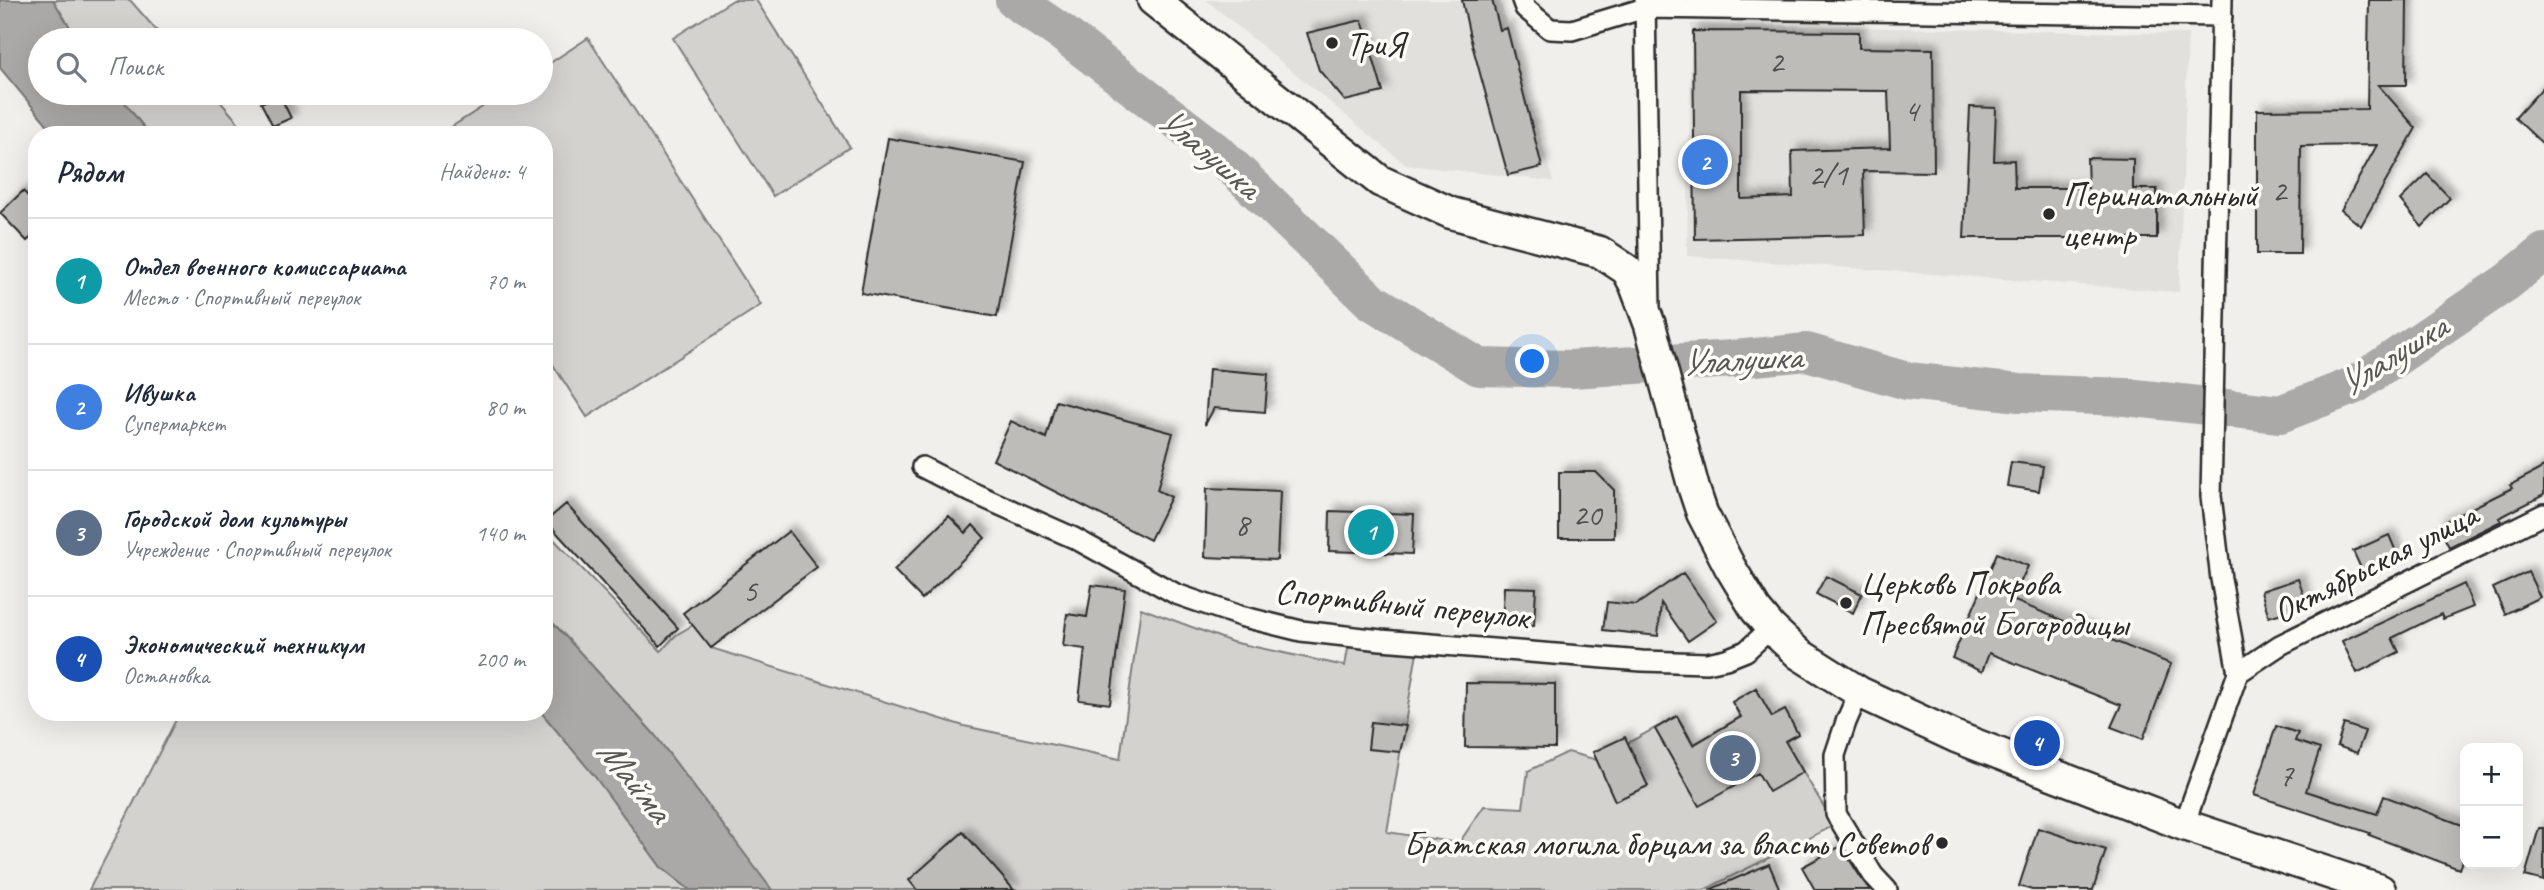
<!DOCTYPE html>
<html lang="ru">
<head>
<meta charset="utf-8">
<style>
  :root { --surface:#fff; --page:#f2f2f3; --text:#1f2937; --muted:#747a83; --line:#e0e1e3; --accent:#2b2b2b }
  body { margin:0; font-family:Caveat,sans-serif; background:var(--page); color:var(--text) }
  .controls { position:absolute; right:21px; bottom:21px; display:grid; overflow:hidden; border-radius:14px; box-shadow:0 7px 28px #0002 }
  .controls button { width:63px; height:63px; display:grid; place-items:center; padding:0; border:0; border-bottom:2px solid var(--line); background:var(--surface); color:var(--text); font:35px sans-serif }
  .you { position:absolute; left:1533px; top:362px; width:24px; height:24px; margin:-18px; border:5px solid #fff; border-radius:50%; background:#1a73e8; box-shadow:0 0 0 10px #1a73e833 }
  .badge { display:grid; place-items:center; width:46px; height:46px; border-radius:50%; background:var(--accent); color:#fff; font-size:23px; font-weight:700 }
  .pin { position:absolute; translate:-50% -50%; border:4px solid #fff; box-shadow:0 2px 7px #0006 }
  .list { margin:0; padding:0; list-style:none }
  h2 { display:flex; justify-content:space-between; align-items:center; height:91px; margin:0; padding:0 28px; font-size:30px }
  h2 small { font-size:23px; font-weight:400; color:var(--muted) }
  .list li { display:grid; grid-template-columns:46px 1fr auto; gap:21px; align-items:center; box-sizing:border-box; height:126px; padding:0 28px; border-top:2px solid var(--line) }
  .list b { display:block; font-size:26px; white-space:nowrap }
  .list p { margin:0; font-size:23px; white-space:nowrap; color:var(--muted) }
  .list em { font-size:23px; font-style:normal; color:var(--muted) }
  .icon { flex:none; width:38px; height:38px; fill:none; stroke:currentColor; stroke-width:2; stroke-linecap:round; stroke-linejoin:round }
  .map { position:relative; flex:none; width:2544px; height:890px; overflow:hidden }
  .search { position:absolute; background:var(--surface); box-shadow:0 7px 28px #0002; left:28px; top:28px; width:525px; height:77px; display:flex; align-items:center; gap:18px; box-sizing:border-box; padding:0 24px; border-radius:38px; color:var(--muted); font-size:26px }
  .panel { position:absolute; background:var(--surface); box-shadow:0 7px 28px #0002; left:28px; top:126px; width:525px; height:595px; border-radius:28px }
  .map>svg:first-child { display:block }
  .built { fill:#e1e0dc }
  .green { fill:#d3d2cf; stroke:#7f7e7d; stroke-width:2 }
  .water { fill:#aaa9a7; stroke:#777775; stroke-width:2 }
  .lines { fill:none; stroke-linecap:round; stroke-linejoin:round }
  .river { stroke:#aaa9a7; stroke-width:38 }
  .building { fill:#bdbcb8; stroke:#2b2b2b; stroke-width:2; fill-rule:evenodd; filter:url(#shadow) }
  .street-casing { stroke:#2b2b2b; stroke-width:24 }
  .primary-casing { stroke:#2b2b2b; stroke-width:35 }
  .street { stroke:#fdfcf7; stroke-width:19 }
  .primary { stroke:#fdfcf7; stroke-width:30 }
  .poi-dot { fill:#2b2b2b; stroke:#fdfcf7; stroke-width:2.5 }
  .labels { text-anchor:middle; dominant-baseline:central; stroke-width:7; stroke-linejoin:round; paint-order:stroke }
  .number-label { font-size:32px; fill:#504f4e }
  .poi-label { font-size:35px; fill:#2b2b2b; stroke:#fdfcf7; text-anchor:start }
  .street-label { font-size:35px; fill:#2b2b2b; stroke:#fdfcf7 }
  .water-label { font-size:37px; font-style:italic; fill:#575756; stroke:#fdfcf7 }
</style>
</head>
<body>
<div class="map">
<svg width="2544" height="890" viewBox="0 0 2544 890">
  <defs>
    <filter id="shadow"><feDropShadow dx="6" dy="-6" stdDeviation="3.5" flood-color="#0004"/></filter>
  </defs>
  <rect width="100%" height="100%" fill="#f0efeb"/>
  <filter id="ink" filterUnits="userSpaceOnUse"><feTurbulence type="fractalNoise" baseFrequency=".0143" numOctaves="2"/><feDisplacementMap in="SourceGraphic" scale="14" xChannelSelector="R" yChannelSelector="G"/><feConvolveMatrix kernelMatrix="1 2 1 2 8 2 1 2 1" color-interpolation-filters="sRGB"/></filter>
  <g filter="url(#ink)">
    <path class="built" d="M1206 0H1500L1553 181 1406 165Z
      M1691 24 2188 34 2179 292 1687 256Z"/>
    <path class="green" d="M53 0H130L165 40H78Z
      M733 0H756L850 147 773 196 673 38Z
      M588 38 761 305 587 417 544 351V135H439L504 93H541V69Z
      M117 93H213L249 135H150Z
      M544 529 661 651 676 635 693 625 711 648 964 726 1120 759 1141 608 1232 642 1345 666 1349 643 1417 652 1387 832 1459 843 1484 806 1523 808 1528 771 1568 752 1597 760 1677 716 1694 744 1740 717 1732 702 1756 688 1772 717 1785 710 1798 734 1785 742 1835 825 1704 890H771L654 734 557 627 544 616Z
      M180 712H541L593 774 661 867 690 890H89Z"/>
    <path class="water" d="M0 0H53L78 40H40V93H117L150 135H56L0 68Z
      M544 616 557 627 654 734 772 890H690L661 867 593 774 541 712H544Z"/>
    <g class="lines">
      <path class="river" d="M1014 0 1061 32 1215 150 1371 301 1479 367 1571 369 1734 359 1807 352 1907 381 2020 393 2126 397 2280 414 2355 385 2507 282 2544 252"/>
    </g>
    <path class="building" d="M1462 0H1492L1500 30 1507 28 1542 167 1508 175 1470 37Z
      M2369 0H2407L2406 85H2378L2416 128 2361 226 2341 210 2377 145 2301 146 2300 254H2257V110L2367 109Z
      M1362 20 1383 92 1345 101 1319 70 1307 33Z
      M1693 31 1859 32V48L1933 49 1934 172 1863 171 1865 235 1695 239ZM1741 90 1888 91 1890 148 1792 151 1793 197 1741 199Z
      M2544 86V145L2515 118Z
      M279 94 291 118 273 126 261 103Z
      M1970 107 1996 108 1994 161 2014 160 2015 188H2088L2087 158 2133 159V189H2157V238H1964Z
      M888 138 1025 162 997 317 861 293Z
      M2427 174 2450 198 2422 227 2400 200Z
      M23 191 37 205V232L27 241 0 213Z
      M1209 369 1268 374 1265 412 1214 408 1205 425Z
      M1056 401 1173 433 1157 490 1171 497 1150 540 993 460 1011 421 1046 438Z
      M2011 462 2043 466 2039 491 2007 486Z
      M2544 467V495L2499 518 2501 521 2449 547 2438 525 2512 488 2510 485Z
      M1559 472H1596L1614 490V538H1559Z
      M1207 488 1280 491 1277 560 1205 557Z
      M566 504 678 628 660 646 546 521Z
      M1330 511 1414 514 1412 554 1329 551Z
      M949 516 966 533 973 525 985 538 922 599 894 570Z
      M789 531 817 567 711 648 683 613Z
      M2389 535 2400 561 2365 577 2353 551Z
      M1997 553 2028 566 2012 600 2171 664 2143 739 2111 727 2121 705 1989 653 1982 672 1952 658Z
      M2528 572 2540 597 2505 614 2493 588Z
      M1683 573 1717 621 1688 641 1661 603 1658 636 1603 630 1607 602 1636 605Z
      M1826 576 1862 594 1853 613 1816 594Z
      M2298 579 2307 605 2269 617 2261 591Z
      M2464 584 2473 607 2443 619 2441 614 2392 638 2399 652 2357 673 2342 641Z
      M1092 585 1125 589 1110 704 1079 700 1085 649 1063 646 1067 614 1087 617Z
      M1504 587 1536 588 1534 626 1502 625Z
      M1466 683 1555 684V748L1465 747Z
      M1756 688 1772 717 1785 710 1798 734 1785 741 1803 772 1769 792 1758 773 1699 806 1655 729 1677 716 1693 745 1741 717 1732 702Z
      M1371 722 1406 726 1400 752 1368 749Z
      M2344 724 2365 731 2357 753 2337 746Z
      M2276 726 2298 733 2295 741 2320 749 2306 791 2377 814 2384 796 2465 826V853L2459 869 2369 835 2370 833 2254 795Z
      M1625 737 1648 786 1615 801 1593 752Z
      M2038 828 2106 850 2093 890H2032L2019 886Z
      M2539 828H2544V881L2525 876Z
      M963 832 1014 890H917L909 880Z
      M1841 846 1863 881 1870 890H1815L1802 867Z
      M1769 864 1780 890H1709Z"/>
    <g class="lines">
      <defs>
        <path id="street" d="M1522 0 1525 8 1550 29 1572 30 1645 8 2222 16
          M1645 0 1650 310
          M922 467 971 492 1074 538 1176 594 1240 616 1301 631 1381 640 1642 661 1707 663 1726 659 1746 651 1771 628
          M2238 673 2280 645 2544 514
          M1859 692 1846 722 1835 755 1836 814 1873 875 1887 890
          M2184 825 2238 673 2221 579 2211 496 2222 0"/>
        <path id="primary" d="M1153 0 1380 181 1451 213 1600 252 1627 270 1635 285 1650 325 1694 489 1702 513 1730 567 1756 610 1771 628 1799 654 1859 692 1956 737 2184 825 2380 890"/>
      </defs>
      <use href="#street" class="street-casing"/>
      <use href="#primary" class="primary-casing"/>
      <use href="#street" class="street"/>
      <use href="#primary" class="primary"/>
    </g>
  </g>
  <g class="poi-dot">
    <circle cx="1332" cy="43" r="7"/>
    <circle cx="2049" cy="214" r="7"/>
    <circle cx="1846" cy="603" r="7"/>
    <circle cx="1942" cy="843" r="7"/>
  </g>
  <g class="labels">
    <g class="number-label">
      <text x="1776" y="61">2</text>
      <text x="1911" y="110">4</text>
      <text x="1828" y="174">2/1</text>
      <text x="2279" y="190">2</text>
      <text x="1587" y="514">20</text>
      <text x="1242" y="524">8</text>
      <text x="750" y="590">5</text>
      <text x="2286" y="775">7</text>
    </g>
    <g class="poi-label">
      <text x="1346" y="43">ТриЯ</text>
      <text x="2063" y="194">Перинатальный<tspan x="2063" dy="40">центр</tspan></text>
      <text x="1860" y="583">Церковь Покрова<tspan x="1860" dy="40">Пресвятой Богородицы</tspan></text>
      <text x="1928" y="843" text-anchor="end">Братская могила борцам за власть Советов</text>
    </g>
    <g class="street-label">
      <text transform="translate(2375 563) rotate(-27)">Октябрьская улица</text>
      <text transform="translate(1402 604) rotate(6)">Спортивный переулок</text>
    </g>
    <g class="water-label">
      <text transform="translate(1209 152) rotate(40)">Улалушка</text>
      <text transform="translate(2392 355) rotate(-32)">Улалушка</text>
      <text transform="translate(1741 359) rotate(-3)">Улалушка</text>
      <text transform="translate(635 780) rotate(51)">Майма</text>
    </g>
  </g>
</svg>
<div class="controls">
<button>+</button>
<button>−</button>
</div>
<div class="you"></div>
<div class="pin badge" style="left:1371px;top:532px;background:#0f9aa8">1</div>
<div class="pin badge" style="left:1705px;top:162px;background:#3f7fe0">2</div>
<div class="pin badge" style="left:1733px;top:758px;background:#5c6f8a">3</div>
<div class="pin badge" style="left:2037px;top:743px;background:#1a4fb4">4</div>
<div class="search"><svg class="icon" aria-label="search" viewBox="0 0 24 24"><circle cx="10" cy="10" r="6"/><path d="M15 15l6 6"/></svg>Поиск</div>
<section class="panel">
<h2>Рядом<small>Найдено: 4</small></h2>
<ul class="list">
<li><span class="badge" style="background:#0f9aa8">1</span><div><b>Отдел военного комиссариата</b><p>Место · Спортивный переулок</p></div><em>70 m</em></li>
<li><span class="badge" style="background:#3f7fe0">2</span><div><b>Ивушка</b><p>Супермаркет</p></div><em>80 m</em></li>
<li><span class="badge" style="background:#5c6f8a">3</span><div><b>Городской дом культуры</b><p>Учреждение · Спортивный переулок</p></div><em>140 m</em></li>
<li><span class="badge" style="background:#1a4fb4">4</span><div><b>Экономический техникум</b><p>Остановка</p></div><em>200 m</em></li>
</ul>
</section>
</div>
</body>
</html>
